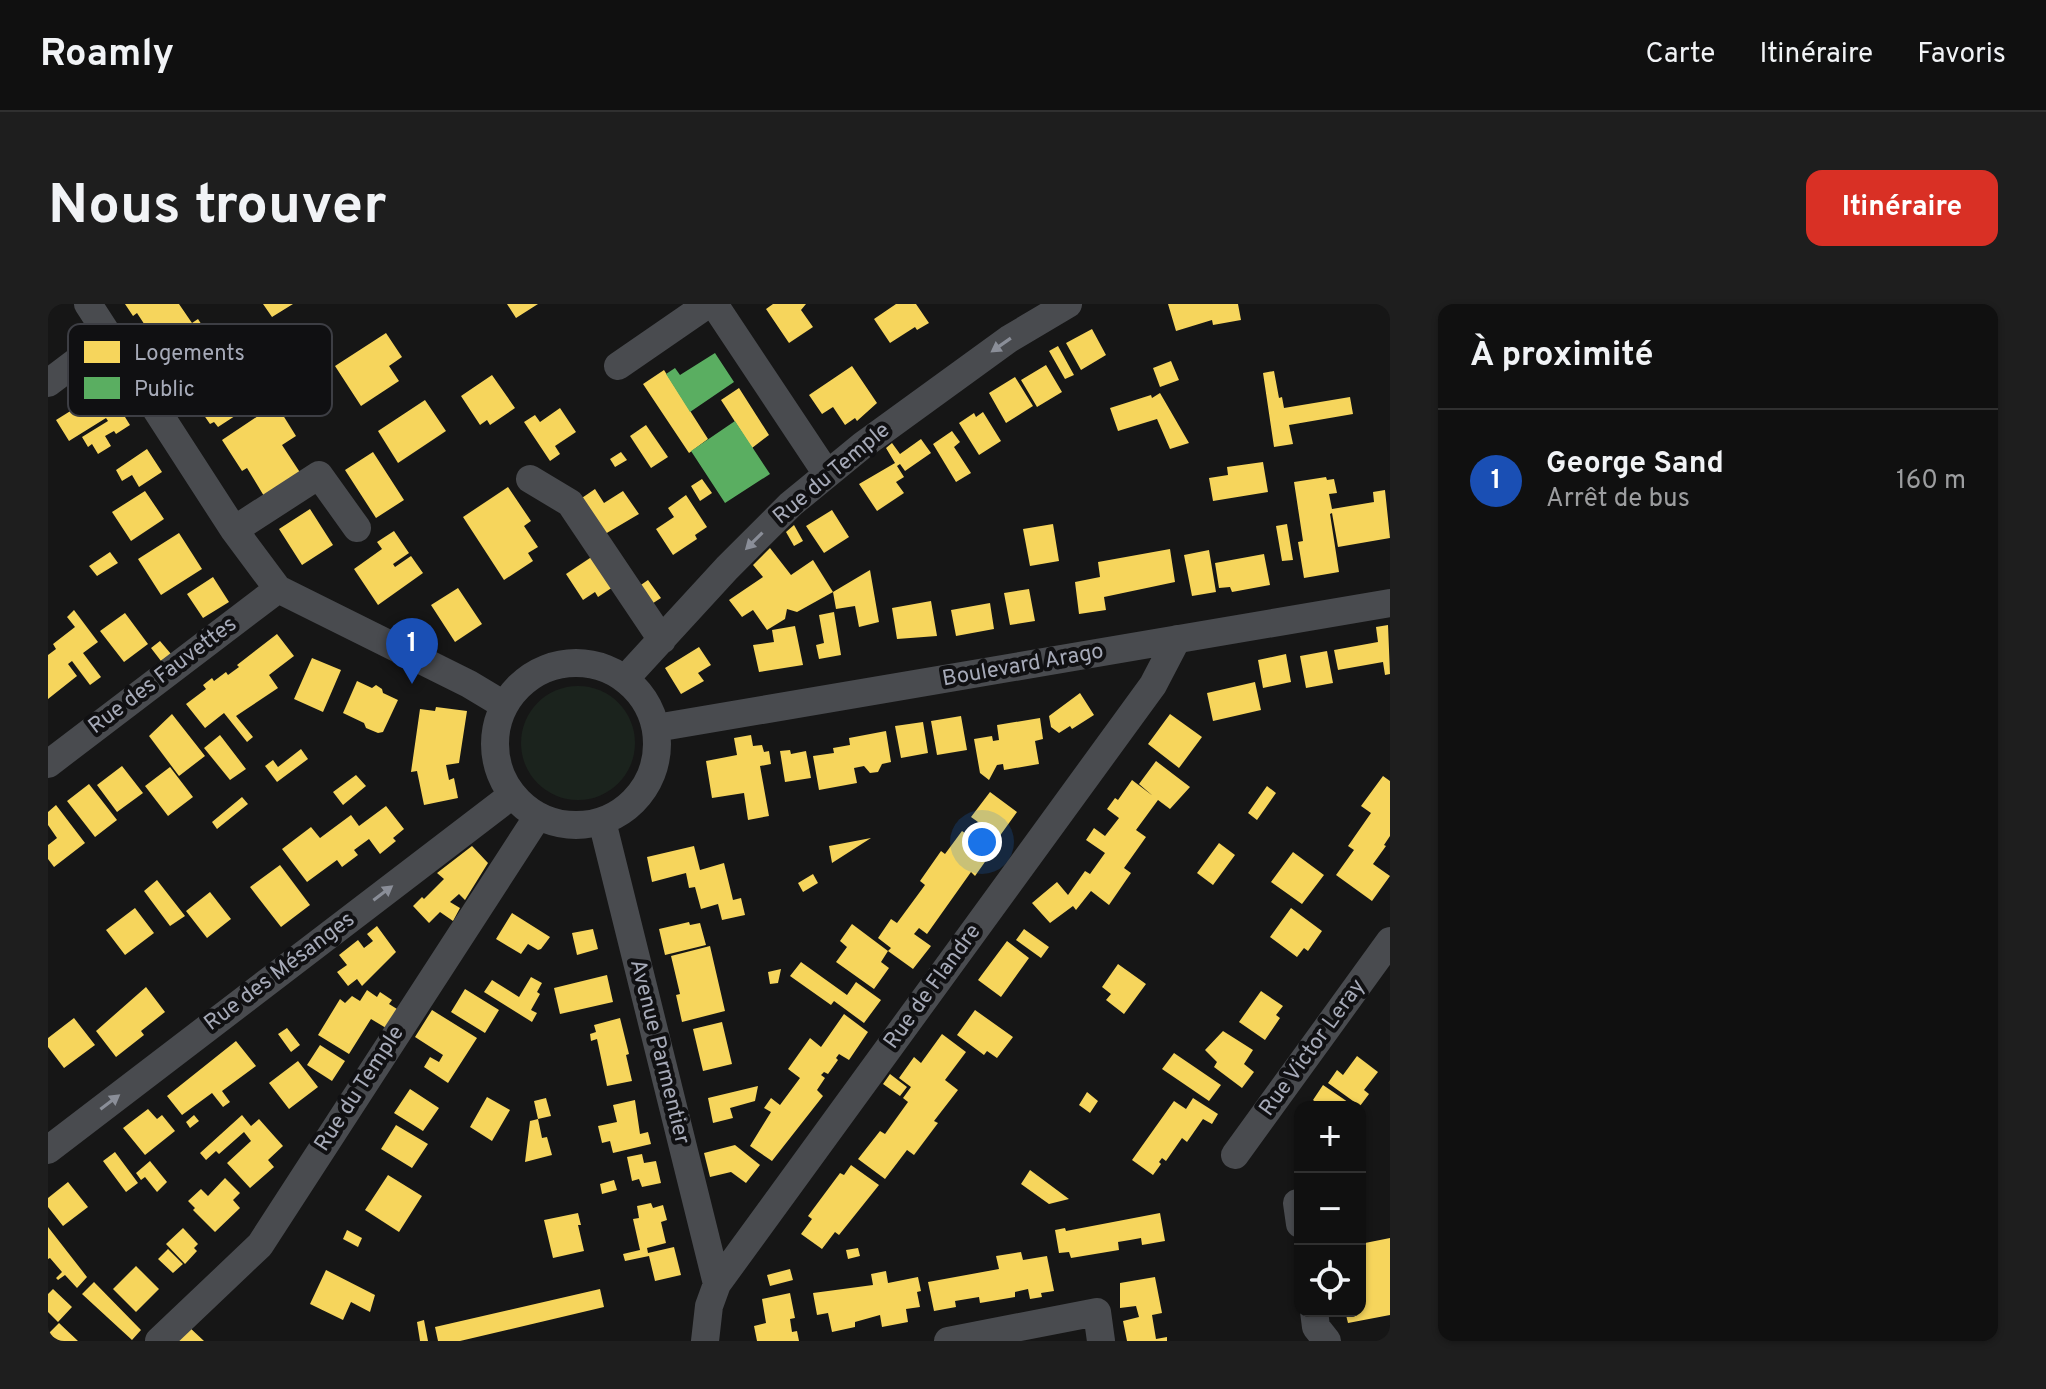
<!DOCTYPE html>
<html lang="fr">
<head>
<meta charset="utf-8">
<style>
  :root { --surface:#101010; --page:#1e1e1e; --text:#f1f3f6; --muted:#9c9d9f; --line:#303030; --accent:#d93025 }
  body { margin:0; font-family:Overpass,sans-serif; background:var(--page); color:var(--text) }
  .controls { position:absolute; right:24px; bottom:24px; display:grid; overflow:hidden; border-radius:16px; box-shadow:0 2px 6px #0004 }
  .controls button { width:72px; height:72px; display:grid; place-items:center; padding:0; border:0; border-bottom:2px solid var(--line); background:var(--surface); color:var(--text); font:40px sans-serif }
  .you { position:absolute; left:934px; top:538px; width:28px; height:28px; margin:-20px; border:6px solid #fff; border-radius:50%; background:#1a73e8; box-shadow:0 0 0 12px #1a73e833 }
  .badge { display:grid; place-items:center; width:52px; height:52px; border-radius:50%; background:var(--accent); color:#fff; font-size:26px; font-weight:700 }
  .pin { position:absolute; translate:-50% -66px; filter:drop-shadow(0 2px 4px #0008) }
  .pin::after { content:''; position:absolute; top:42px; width:28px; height:24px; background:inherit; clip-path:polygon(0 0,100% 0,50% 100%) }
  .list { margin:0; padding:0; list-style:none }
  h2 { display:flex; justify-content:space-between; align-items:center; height:104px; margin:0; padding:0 32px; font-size:34px }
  h2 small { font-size:26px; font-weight:400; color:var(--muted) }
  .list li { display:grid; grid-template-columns:52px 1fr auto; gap:24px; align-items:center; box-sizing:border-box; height:144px; padding:0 32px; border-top:2px solid var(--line) }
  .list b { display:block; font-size:30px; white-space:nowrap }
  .list p { margin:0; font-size:26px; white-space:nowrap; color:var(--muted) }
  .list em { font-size:26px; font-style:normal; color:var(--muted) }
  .icon { flex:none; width:44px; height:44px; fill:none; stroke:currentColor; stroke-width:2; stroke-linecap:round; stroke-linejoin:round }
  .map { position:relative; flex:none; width:1342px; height:1037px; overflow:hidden; border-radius:16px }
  header { display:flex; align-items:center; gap:48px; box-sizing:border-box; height:112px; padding:0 40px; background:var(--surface); border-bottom:2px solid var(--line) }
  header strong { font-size:38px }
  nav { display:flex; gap:44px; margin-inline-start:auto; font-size:28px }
  .intro { display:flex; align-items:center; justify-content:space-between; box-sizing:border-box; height:192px; padding:0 48px }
  h1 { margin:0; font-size:56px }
  .button { padding:20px 36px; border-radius:16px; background:var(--accent); color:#fff; font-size:28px; font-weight:700 }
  main { display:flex; gap:48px; padding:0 48px }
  aside { flex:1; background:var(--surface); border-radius:16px; box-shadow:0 2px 6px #0004 }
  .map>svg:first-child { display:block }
  .green { fill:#1b231d }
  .homes { fill:#f6d55c }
  .public { fill:#5aae61 }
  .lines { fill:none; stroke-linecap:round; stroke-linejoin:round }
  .minor { stroke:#494b4f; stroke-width:28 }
  .oneway { fill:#8a8e98 }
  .labels { text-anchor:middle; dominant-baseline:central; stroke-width:8; stroke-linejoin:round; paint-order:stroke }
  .street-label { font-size:22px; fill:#a6aab8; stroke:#101012 }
  .key { fill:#101012; stroke:#3d3e44; stroke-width:2 }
  .key-label { font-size:22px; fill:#a6aab8 }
</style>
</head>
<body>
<header>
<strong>Roamly</strong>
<nav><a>Carte</a><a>Itinéraire</a><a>Favoris</a></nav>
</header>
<div class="intro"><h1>Nous trouver</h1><a class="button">Itinéraire</a></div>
<main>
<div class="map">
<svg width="1342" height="1037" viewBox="0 0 1342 1037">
  <rect width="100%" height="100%" fill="#161616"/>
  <path class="green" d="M473 439a57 57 0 1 1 114 0a57 57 0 1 1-114 0Z"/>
  <path class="homes" d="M77 0H131L144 19 150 15 192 80 177 90 190 110 170 123 166 118 162 120 153 107 157 104 140 79 136 81 89 9 85 12Z
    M215 0H245L224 13Z
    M459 0H490L468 14Z
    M725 0H758L753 6 765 23 741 39 718 5Z
    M848 0H868L881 19 869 26 867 23 842 39 826 15Z
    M1120 0H1190L1193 16 1165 21 1164 16 1128 27Z
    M1044 25 1058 51 1033 66 1018 39Z
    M338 29 354 53 341 62 351 77 313 102 287 62Z
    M1010 42 1026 71 1017 75 1001 47Z
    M1123 57 1131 76 1112 83 1105 64Z
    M998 61 1014 88 989 103 973 76Z
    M804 62 829 99 809 117 807 114 797 121 785 103 774 110 761 91Z
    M616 66 660 135 641 149 595 80Z
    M1226 67 1231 94 1234 93 1236 104 1302 93 1305 110 1241 121 1245 140 1226 143 1215 69Z
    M444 71 467 104 442 121 439 116 432 121 413 92Z
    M967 73 985 102 958 119 941 89Z
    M691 84 721 131 704 144 673 96Z
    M56 86 69 107 72 105 82 121 68 130 66 127 57 132 63 142 50 150 44 140 40 143 34 133 60 117 58 114 21 137 8 116Z
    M1112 89 1141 139 1122 145 1109 115 1070 127 1062 104 1103 91 1104 94Z
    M377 96 398 127 350 159 330 127Z
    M228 100 248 132 234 141 255 173 219 197 199 164 194 167 174 136Z
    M512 104 528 128 507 142 512 150 502 157 476 118 487 111 492 118Z
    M935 108 953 137 931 151 911 119 926 109 928 113Z
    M598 121 620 153 603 164 582 132Z
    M904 127 912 138 906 143 923 169 908 178 885 140Z
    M873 135 883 149 857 167 852 160 849 162 856 173 848 178 856 189 829 207 811 180 847 159 838 144 844 139 852 150Z
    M99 145 114 168 91 183 84 171 74 177 68 166Z
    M325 148 356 196 328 214 297 166Z
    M573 148 579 156 567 163 562 155Z
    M1215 158 1220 188 1165 197 1161 174 1180 171 1179 163Z
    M1278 173 1279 176 1286 175 1289 189 1281 190 1284 205 1326 198 1325 188 1337 186 1342 234 1290 243 1284 209 1282 210 1291 268 1256 274 1250 238 1255 237 1246 178Z
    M654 175 664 189 652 197 643 182Z
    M460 183 483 217 476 222 490 243 480 249 485 257 456 276 415 213Z
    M547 185 556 199 575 187 591 210 552 233 528 198Z
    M97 187 116 215 83 237 64 208Z
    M638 191 659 223 647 231 649 235 625 251 608 225 626 213 620 204Z
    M262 205 285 241 254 261 231 225Z
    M784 206 801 233 776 249 758 222Z
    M1005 220 1011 257 982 262 975 225Z
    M1239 220 1245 256 1234 257 1228 222Z
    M746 221 755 237 746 242 738 228Z
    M346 227 361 249 345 260 347 263 363 252 375 269 330 301 306 265 334 245 329 238Z
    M131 229 154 265 113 291 90 255Z
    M722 244 743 271 765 256 785 288 749 308 739 305 737 315 719 326 705 306 694 313 681 296 715 273 705 261Z
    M1122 245 1127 278 1056 293 1058 306 1031 310 1027 278 1052 273 1050 258Z
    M1161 246 1168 288 1144 292 1136 251Z
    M62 248 70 259 49 272 41 262Z
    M548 250 568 281 550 293 547 288 535 296 518 270Z
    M1216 250 1222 281 1184 288 1182 283 1171 284 1167 259Z
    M822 266 831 318 811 323 807 302 788 305 785 288Z
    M165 273 181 298 155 314 139 290Z
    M600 276 613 294 599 303 587 285Z
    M410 284 434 320 407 338 383 301Z
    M981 285 987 317 962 321 956 289Z
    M883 297 889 332 849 335 844 304Z
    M942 299 946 325 908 332 903 306Z
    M26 306 50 338 35 349 53 373 42 381 24 357 20 360 29 372 0 395V351L8 345 5 340 27 323 19 313Z
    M786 308 793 351 771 355 768 341 776 339 771 311Z
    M77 309 100 340 76 358 52 327Z
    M1340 321 1342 370 1337 371 1335 358 1290 366 1286 346 1330 338 1328 323Z
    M747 322 755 361 711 368 705 341 726 338 724 326Z
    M229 330 246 352 221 371 230 384 188 412 205 433 199 438 176 409 157 424 138 400 158 385 155 381 164 374 166 377 178 368 180 371 191 363 189 361Z
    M112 337 123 350 113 357 103 344Z
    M651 343 663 361 650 369 656 377 633 390 617 364Z
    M1279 347 1285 379 1258 384 1252 352Z
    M1238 350 1243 378 1215 384 1210 356Z
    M264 354 293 366 275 408 246 395Z
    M309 377 324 384 328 381 334 385 335 389 350 396 335 428 330 429 318 424 316 419 295 409Z
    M1207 378 1213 406 1165 417 1159 389Z
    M1032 389 1046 411 1024 425 1022 422 1011 429 1003 423 1001 412Z
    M388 403 419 407 411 459 398 461 401 476 406 474 410 494 376 501 369 467 363 468 372 405 387 407Z
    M124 410 157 452 131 472 101 432Z
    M1122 410 1154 433 1131 464 1100 440Z
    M913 412 919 446 889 451 883 417Z
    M992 414 995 435 987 437 991 460 956 466 955 460 949 461 941 476 932 469 926 435 944 432 945 437 951 436 949 421Z
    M875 418 880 449 853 454 847 422Z
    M838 427 843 458 834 460 830 468 822 469 816 462 806 464 809 479 771 486 765 452 786 449 785 444 802 441 801 434Z
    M172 431 198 465 182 476 156 444Z
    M703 431 705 442 714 441 716 448 721 447 723 460 712 462 721 512 700 516 696 489 664 494 658 457 689 451 686 434Z
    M253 445 260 455 229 478 217 462 225 456 230 463Z
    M742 446 743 450 758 447 763 474 737 478 732 447Z
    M1108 457 1142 483 1122 505 1110 496 1088 526 1098 533 1076 564 1083 569 1061 601 1043 587 1028 606 1025 602 1002 619 984 599 1009 578 1020 591 1037 567 1042 570 1057 549 1038 536 1046 524 1057 532 1071 514 1059 505 1067 494 1070 496 1084 476 1105 492 1091 480Z
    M74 462 95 489 69 508 49 481Z
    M122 463 145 493 120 512 97 482Z
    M308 471 318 482 295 501 285 488Z
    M1335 472 1342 477V532L1336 541 1338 542 1325 560 1342 572 1324 597 1288 571 1306 546 1300 542 1323 509 1313 502Z
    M41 480 69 516 47 533 19 497Z
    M1219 482 1228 489 1209 516 1200 509Z
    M942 488 969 508 951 533 923 513Z
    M194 493 200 500 169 525 164 518Z
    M8 501 37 539 6 563 0 555V541L9 534 0 521V508Z
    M338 502 356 525 345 534 348 537 332 550 321 535 306 546 310 551 294 563 289 556 259 578 234 545 263 523 272 534 303 511 311 522Z
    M914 527 944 548 927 572 923 568 879 630 871 624 866 630 883 642 865 665 840 647 843 644 830 634 843 615 849 619 877 581 872 577 893 547 897 550Z
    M823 534 784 559 781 542Z
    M1171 539 1187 551 1165 581 1149 569Z
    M424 542 440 559 417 596 411 590 402 598 412 604 405 617 392 608 381 619 365 602 374 593 376 595 396 575 389 569Z
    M646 542 652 566 676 559 685 596 693 594 697 611 674 616 670 600 653 605 647 583 641 584 638 569 604 578 599 553Z
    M1245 548 1276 571 1254 600 1223 578Z
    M232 561 262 601 233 623 202 583Z
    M765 570 770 579 755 588 750 579Z
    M109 576 137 612 122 622 96 587Z
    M162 588 183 615 159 634 138 607Z
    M87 604 106 629 77 651 58 626Z
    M1243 604 1274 627 1260 647 1256 644 1249 653 1222 633Z
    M464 609 502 633 493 645 490 646 480 640 473 650 448 635Z
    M641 618 642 621 652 619 658 641 617 651 611 625Z
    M804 620 840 647 833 658 841 664 826 685 788 658 799 643 792 637Z
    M329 622 348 648 314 682 309 675 300 682 289 668 299 661 291 651 310 636 316 644 325 637 319 630Z
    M545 625 550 645 529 651 524 629Z
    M976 625 1001 643 993 654 968 636Z
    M959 637 981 654 953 693 930 676Z
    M662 642 677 707 634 718 628 691 632 690 623 652Z
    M753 658 799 691 808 678 833 696 816 719 786 697 783 701 742 672Z
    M1070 660 1098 680 1076 710 1058 696 1063 690 1054 683Z
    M733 665 730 679 722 680 720 668Z
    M559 671 565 698 512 710 506 684Z
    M483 673 494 679 489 688 492 690 483 706 489 709 484 718 436 688 444 676 471 693Z
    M98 683 117 708 93 727 96 731 68 753 48 727Z
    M417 685 451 706 437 729 403 708Z
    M319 686 329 693 332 688 344 696 341 700 349 705 338 724 323 715 301 750 270 731 292 695 297 699 304 692 312 697Z
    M1213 687 1235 702 1228 711 1232 714 1217 736 1191 718Z
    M384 706 429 734 400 779 376 763 382 753 391 758 395 751 367 733Z
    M927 706 965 733 949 754 939 747 936 751 909 731Z
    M796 710 820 728 801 756 791 750 788 754 790 756 780 770 776 768 773 771 777 774 769 786 775 792 724 857 702 842 723 808 716 804 723 794 732 801 752 774 740 765 762 734 773 743Z
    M26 714 47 741 16 764 0 743V734Z
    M572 714 581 750 578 751 584 777 559 782 549 735 543 737 542 730 548 728 546 721Z
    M674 718 684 760 655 767 645 725Z
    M239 724 252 741 243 748 230 730Z
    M1175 727 1205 746 1196 760 1206 768 1194 784 1166 763 1169 758 1157 746Z
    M894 730 918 748 897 776 910 786 886 817 890 819 866 851 859 846 837 875 810 855 832 827 837 830 860 798 855 794 863 783 851 774 866 753 873 759Z
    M188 737 208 762 174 787 182 798 175 803 164 789 134 811 119 792Z
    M272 741 297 757 284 777 259 761Z
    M1126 749 1173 781 1161 797 1114 765Z
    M1309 752 1330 768 1316 786 1321 790 1312 802 1280 779 1289 766 1295 771Z
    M250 757 270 783 241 805 221 779Z
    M842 770 859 783 852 792 835 780Z
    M1275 781 1297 796 1306 803H1269L1271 801 1265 796Z
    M710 782 707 797 682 804 685 814 665 819 660 794Z
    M362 785 391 804 375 827 346 809Z
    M1039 788 1050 797 1042 809 1031 801Z
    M439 793 462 806 444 837 422 823Z
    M498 794 503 812 490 815 494 834 499 833 504 851 477 858 482 817 490 815 486 797Z
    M1145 794 1170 810 1164 820 1155 815 1139 838 1134 834 1118 857 1114 854 1111 858 1113 860 1105 871 1084 856 1126 797 1138 805Z
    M587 796 592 830 600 828 603 840 565 849 562 837 554 839 550 822 569 818 565 801Z
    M100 805 109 815 114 811 127 827 97 851 75 824Z
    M146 811 151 817 142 824 138 818Z
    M194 811 203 822 211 815 235 842 220 856 226 863 202 884 179 859 203 837 196 828 171 850 168 847 158 856 152 849Z
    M348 821 380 840 364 864 333 845Z
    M687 841 712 861 698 879 683 868 662 873 656 849Z
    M67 848 90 879 78 888 55 857Z
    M594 850 596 859 608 857 613 879 594 883 591 875 584 877 579 853Z
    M102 857 119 878 109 888 97 873 93 876 88 869Z
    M803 861 831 881 791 931 787 928 774 945 753 930 764 915 760 912 792 869 796 871Z
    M982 866 1021 895 1001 900 973 880Z
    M340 871 374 892 351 928 317 906Z
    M177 874 192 889 185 896 192 904 167 928 145 906 147 904 140 897 153 885 160 892Z
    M566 876 569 886 554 890 552 880Z
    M20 878 40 903 15 922 0 903V894Z
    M603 899 605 904 615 901 619 916 613 918 618 939 599 944 600 949 626 943 633 971 607 977 601 952 577 957 575 950 592 946 585 915 591 914 589 902Z
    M530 909 533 921H530L536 947 505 954 496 916Z
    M1112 909 1117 937 1094 941 1093 934 1082 936 1070 938 1071 946 1023 954 1021 948 1011 949 1007 926 1017 924 1018 927Z
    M0 923 39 973 29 984 17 971 10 976 8 974 14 968 2 954 0 955Z
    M135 924 150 940 146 944 149 947 137 960 118 940Z
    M299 926 314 934 310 943 295 935Z
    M1342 934V1011L1300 1019 1297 1007H1312V940Z
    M810 944 812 952 800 955 798 946Z
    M120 945 135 960 125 969 110 955Z
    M973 948 975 956 999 952 1006 987 993 989 994 993 982 995 980 985 967 988V993L932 999 931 993 907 997 908 1003 886 1007 880 978 951 965 948 952Z
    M88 962 111 985 88 1008 65 985Z
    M742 965 745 976 722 982 719 971Z
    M278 966 327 991 322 1008 303 998 295 1016 262 1000Z
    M838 967 840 979 870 973 873 987 869 988 872 1003 858 1005 860 1018 834 1023 832 1011 807 1018V1023L784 1028 780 1009 769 1011 765 989 825 981 823 970Z
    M1107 973 1114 1009 1104 1011 1108 1035 1119 1033V1037H1079L1075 1017 1091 1013 1088 1002 1072 1004V979Z
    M46 978 93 1026 84 1036 34 990Z
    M5 985 24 1003 10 1018 0 1008V990Z
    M552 985 556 1003 412 1037H390L387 1023Z
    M742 989 747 1014 742 1015 744 1028 749 1027 751 1037H709L706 1022 718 1019 714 995Z
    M376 1016 380 1037H372L369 1018Z
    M11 1019 30 1037H0V1030Z
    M140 1022 156 1037H125Z"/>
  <path class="public" d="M667 49 686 78 642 108 618 70 627 64 632 71Z
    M687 117 722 170 677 199 643 147Z"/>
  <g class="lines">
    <path class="minor" d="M40 0 186 226 230 285 421 380 456 401
      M666 0 779 170
      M570 62 660 0
      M0 79 61 33
      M482 175 522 199 614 336
      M186 226 271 171 309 224
      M447 440a81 81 0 1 1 162 0a81 81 0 1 1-162 0Z
      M577 375 679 264 743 200 815 141 961 35 1020 0
      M608 424 1342 299
      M0 460 230 285
      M554 517 669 980
      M0 846 464 491
      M1187 851 1342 637
      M1249 899 1252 920
      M1266 1007 1268 1023 1279 1037
      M111 1037 212 941 490 512
      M657 1037 661 1002 669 980 1105 381 1129 335
      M900 1037 1049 1008 1053 1037"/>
  </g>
  <defs><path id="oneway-solid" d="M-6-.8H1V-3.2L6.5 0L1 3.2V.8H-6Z" transform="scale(2)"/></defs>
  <g class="oneway">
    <use href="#oneway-solid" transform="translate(953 41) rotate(145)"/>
    <use href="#oneway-solid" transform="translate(706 237) rotate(135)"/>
    <use href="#oneway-solid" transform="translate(335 589) rotate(-37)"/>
    <use href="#oneway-solid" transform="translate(62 798) rotate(-37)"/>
  </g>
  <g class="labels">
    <g class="street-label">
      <text transform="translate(784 170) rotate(-40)">Rue du Temple</text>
      <text transform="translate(975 362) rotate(-10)">Boulevard Arago</text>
      <text transform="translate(115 372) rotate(-37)">Rue des Fauvettes</text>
      <text transform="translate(232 668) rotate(-37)">Rue des Mésanges</text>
      <text transform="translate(885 683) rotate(-54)">Rue de Flandre</text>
      <text transform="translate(1265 744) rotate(-54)">Rue Victor Leray</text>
      <text transform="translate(611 748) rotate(76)">Avenue Parmentier</text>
      <text transform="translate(312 785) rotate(-57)">Rue du Temple</text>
    </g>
  </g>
  <rect x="20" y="20" width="264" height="92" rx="12" class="key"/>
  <rect x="36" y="37" width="36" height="22" fill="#f6d55c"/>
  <rect x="36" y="73" width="36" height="22" fill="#5aae61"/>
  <g class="key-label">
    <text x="86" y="56">Logements</text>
    <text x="86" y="92">Public</text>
  </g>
</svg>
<div class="controls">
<button>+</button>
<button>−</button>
<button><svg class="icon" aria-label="locate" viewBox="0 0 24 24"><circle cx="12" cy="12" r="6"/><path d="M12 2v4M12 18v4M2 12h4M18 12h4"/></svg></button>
</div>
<div class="you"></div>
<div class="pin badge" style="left:364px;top:380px;background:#1a4fb4">1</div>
</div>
<aside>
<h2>À proximité<small></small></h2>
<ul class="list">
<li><span class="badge" style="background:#1a4fb4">1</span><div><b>George Sand</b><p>Arrêt de bus</p></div><em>160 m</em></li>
</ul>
</aside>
</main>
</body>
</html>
